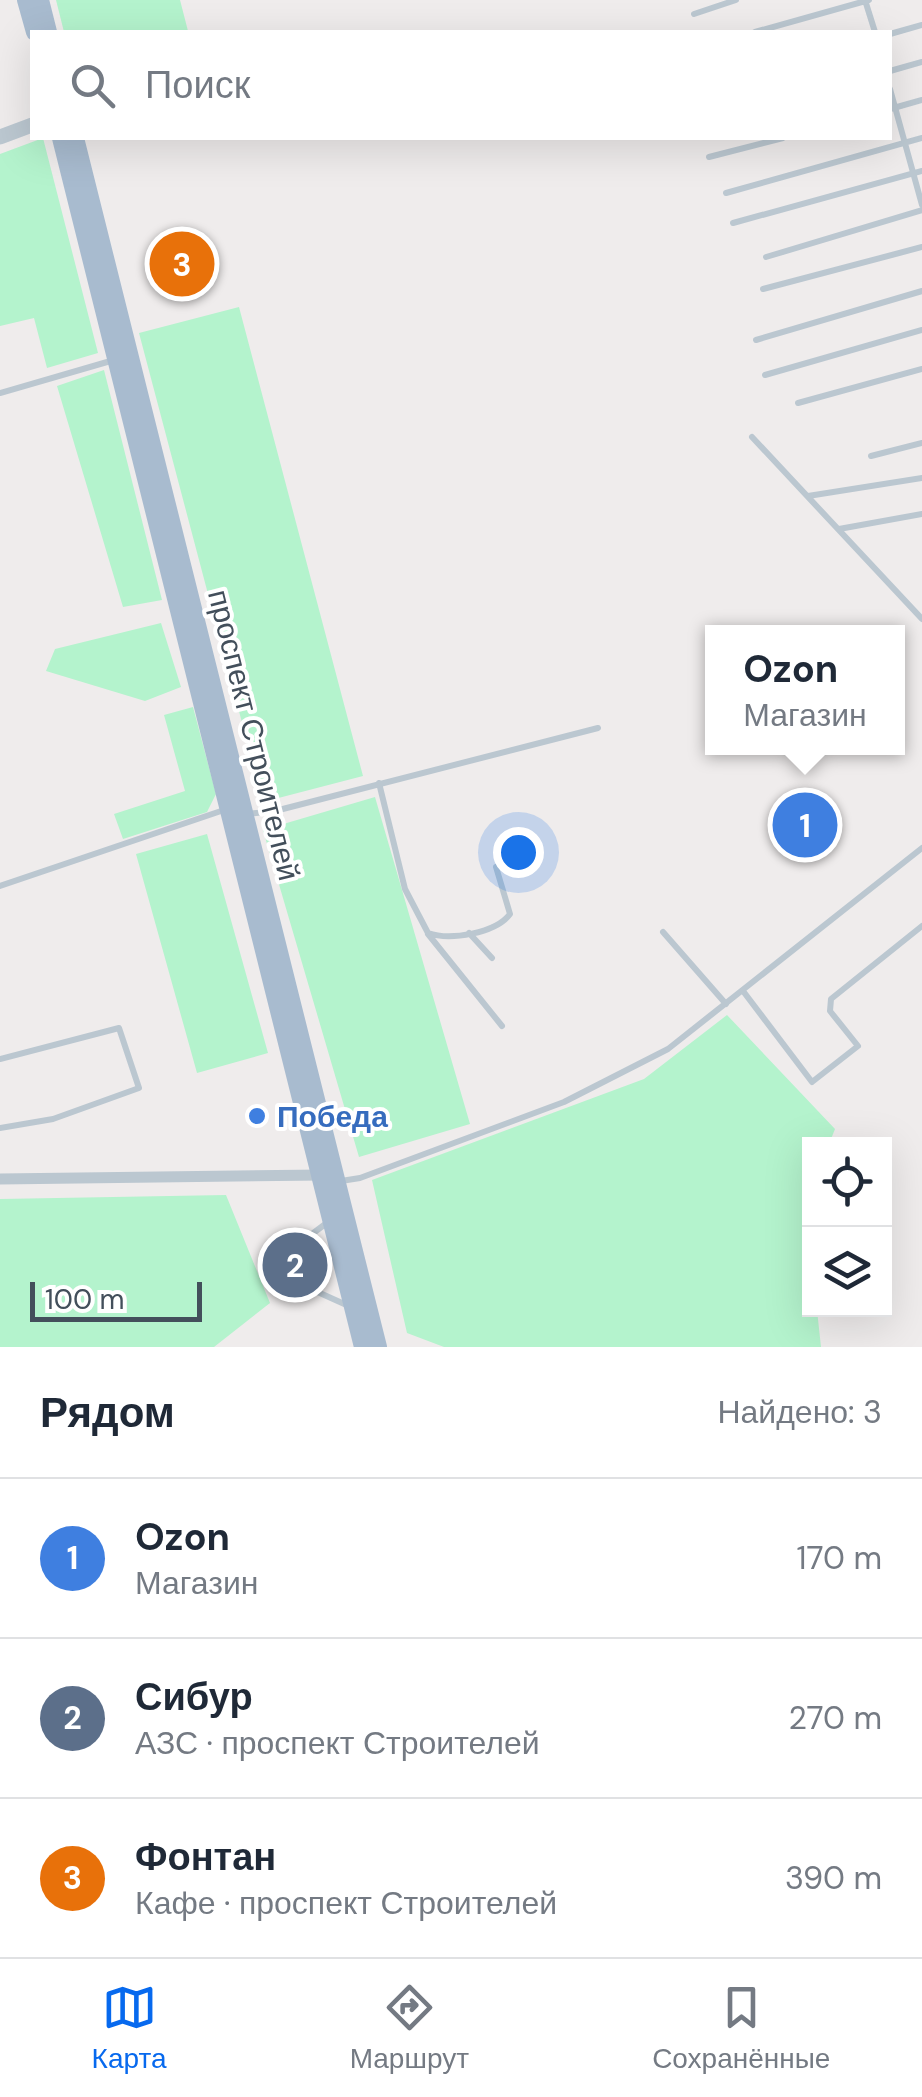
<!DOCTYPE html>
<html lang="ru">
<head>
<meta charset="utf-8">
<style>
  :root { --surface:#fff; --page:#f2f2f3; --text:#1f2937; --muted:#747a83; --line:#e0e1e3; --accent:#0769ee }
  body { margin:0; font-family:"DM Sans",sans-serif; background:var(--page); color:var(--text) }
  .controls { position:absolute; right:30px; bottom:30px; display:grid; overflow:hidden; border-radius:0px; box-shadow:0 10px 40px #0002 }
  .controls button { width:90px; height:90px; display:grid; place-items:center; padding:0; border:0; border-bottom:2px solid var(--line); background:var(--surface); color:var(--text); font:50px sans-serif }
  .scale { position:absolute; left:30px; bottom:25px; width:172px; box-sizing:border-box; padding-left:10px; border:5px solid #434f5b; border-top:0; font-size:28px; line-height:35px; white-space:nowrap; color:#434f5b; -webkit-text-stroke:8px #fff; paint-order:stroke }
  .you { position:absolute; left:518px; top:852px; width:35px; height:35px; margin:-25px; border:8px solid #fff; border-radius:50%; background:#1a73e8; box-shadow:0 0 0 15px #1a73e833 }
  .badge { display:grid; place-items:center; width:65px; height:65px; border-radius:50%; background:var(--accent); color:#fff; font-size:32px; font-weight:700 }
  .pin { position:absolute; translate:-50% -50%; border:5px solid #fff; box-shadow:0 2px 10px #0006 }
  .popup { position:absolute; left:705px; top:625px; width:200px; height:130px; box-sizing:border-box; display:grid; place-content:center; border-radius:0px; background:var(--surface); filter:drop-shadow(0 2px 8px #0005); font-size:32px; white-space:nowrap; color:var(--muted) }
  .popup b { font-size:38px; color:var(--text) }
  .popup::after { content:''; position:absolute; left:50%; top:100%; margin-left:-20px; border:20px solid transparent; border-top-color:var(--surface) }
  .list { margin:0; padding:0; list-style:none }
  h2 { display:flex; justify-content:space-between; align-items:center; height:130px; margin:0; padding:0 40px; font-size:42px }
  h2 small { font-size:32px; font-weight:400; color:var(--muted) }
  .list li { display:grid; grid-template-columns:65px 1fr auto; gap:30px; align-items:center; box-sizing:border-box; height:160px; padding:0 40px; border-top:2px solid var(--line) }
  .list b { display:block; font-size:38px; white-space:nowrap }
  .list p { margin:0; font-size:32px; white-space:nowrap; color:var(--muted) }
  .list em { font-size:32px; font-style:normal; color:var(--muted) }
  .icon { flex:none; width:55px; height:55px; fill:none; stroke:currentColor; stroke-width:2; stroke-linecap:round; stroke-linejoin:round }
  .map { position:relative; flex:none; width:922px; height:1347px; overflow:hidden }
  .search { position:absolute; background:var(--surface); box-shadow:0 10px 40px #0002; left:30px; right:30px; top:30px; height:110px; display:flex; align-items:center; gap:25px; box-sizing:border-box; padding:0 35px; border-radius:0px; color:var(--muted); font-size:38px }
  .sheet { height:610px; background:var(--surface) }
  nav { display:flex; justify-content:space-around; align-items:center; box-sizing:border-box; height:140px; border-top:2px solid var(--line); background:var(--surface); font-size:28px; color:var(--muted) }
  nav a { display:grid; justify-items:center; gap:5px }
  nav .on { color:var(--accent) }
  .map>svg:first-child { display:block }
  .green { fill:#b4f3cd }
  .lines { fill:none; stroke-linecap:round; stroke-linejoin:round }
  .service { stroke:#bbc7d0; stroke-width:6 }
  .minor { stroke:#bbc7d0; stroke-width:11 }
  .tertiary { stroke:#bbc7d0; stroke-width:15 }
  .primary { stroke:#a8bbcf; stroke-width:18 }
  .shop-dot { fill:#3f7fe0; stroke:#fff; stroke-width:4 }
  .labels { text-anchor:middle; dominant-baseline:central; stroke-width:8; stroke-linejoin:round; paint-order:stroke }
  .street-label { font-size:30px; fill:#434f5b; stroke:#fff }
  .shop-label { font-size:30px; font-weight:bold; fill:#366cbe; stroke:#fff; text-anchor:start }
</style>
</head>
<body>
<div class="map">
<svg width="922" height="1347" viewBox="0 0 922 1347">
  <rect width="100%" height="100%" fill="#efecec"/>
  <path class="green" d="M56 0H180L188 31 64 32Z
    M43 138 98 353 47 368 34 318 0 326V154Z
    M239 307 363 776 263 802 139 333Z
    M104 370 162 600 123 607 57 386Z
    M161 623 181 687 145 701 46 671 55 649Z
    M193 707 216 794 207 812 123 839 114 814 185 791 164 715Z
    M375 797 470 1124 359 1157 263 830Z
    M207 834 268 1053 197 1073 136 854Z
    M727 1015 835 1129 829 1144H810V1310H817L821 1347H444L407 1333 372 1180 644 1079Z
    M226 1195 270 1303 214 1347H0V1199Z"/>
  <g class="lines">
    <path class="service" d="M865 0 875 32
      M694 14 736 0
      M755 32 869 0
      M890 34 922 25
      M890 71 922 62
      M890 89 922 205
      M890 109 922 100
      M709 157 783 138
      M726 193 922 138
      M733 223 922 171
      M766 257 922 210
      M763 289 922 247
      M756 340 922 291
      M765 375 922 330
      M0 393 114 360
      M798 403 922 369
      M752 437 922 619
      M871 456 922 443
      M808 496 922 478
      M839 529 922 514
      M379 783 405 889 428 933C450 941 496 933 510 914L496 867
      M246 814 275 811 598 728
      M0 886 224 810
      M663 932 726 1004
      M469 933 492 958
      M428 934 502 1026
      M743 991 812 1082 858 1046 830 1011 831 999 922 926
      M0 1059 119 1028 139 1088 53 1119 0 1128
      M341 1181 360 1178 564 1102 668 1049 922 848
      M328 1222 296 1246 302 1285 351 1307"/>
    <path class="minor" d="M0 1179 323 1175"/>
    <path class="tertiary" d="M0 137 32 125"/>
    <path class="primary" d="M26 0 35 32
      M40 0 48 32
      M61 138 363 1347
      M75 138 378 1347"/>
  </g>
  <circle class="shop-dot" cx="257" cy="1116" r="10"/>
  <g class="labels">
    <g class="street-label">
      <text transform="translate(254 735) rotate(76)">проспект Строителей</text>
    </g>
    <g class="shop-label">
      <text x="277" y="1116">Победа</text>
    </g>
  </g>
</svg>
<div class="controls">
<button><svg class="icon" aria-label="locate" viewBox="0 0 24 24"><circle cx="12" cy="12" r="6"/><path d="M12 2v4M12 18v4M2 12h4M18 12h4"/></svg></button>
<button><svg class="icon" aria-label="layers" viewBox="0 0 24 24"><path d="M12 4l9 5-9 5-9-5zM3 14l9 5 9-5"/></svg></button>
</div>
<div class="scale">100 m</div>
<div class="you"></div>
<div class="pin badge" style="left:805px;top:825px;background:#3f7fe0">1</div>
<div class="popup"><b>Ozon</b>Магазин</div>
<div class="pin badge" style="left:295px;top:1265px;background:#5c6f8a">2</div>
<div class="pin badge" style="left:182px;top:264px;background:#e8710a">3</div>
<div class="search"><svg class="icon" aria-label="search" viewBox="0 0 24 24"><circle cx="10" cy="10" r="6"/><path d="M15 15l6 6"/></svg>Поиск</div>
</div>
<section class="sheet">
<h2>Рядом<small>Найдено: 3</small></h2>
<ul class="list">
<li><span class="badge" style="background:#3f7fe0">1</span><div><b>Ozon</b><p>Магазин</p></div><em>170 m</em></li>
<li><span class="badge" style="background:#5c6f8a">2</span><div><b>Сибур</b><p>АЗС · проспект Строителей</p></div><em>270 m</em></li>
<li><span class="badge" style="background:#e8710a">3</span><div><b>Фонтан</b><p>Кафе · проспект Строителей</p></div><em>390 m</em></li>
</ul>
</section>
<nav>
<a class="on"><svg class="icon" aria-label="map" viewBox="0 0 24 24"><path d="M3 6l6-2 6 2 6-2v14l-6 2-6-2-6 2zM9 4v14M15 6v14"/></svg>Карта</a>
<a><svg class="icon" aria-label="directions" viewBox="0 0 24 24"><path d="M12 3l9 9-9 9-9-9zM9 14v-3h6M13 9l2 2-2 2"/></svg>Маршрут</a>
<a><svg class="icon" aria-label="saved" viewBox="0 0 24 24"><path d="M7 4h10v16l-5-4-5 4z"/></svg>Сохранённые</a>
</nav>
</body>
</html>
